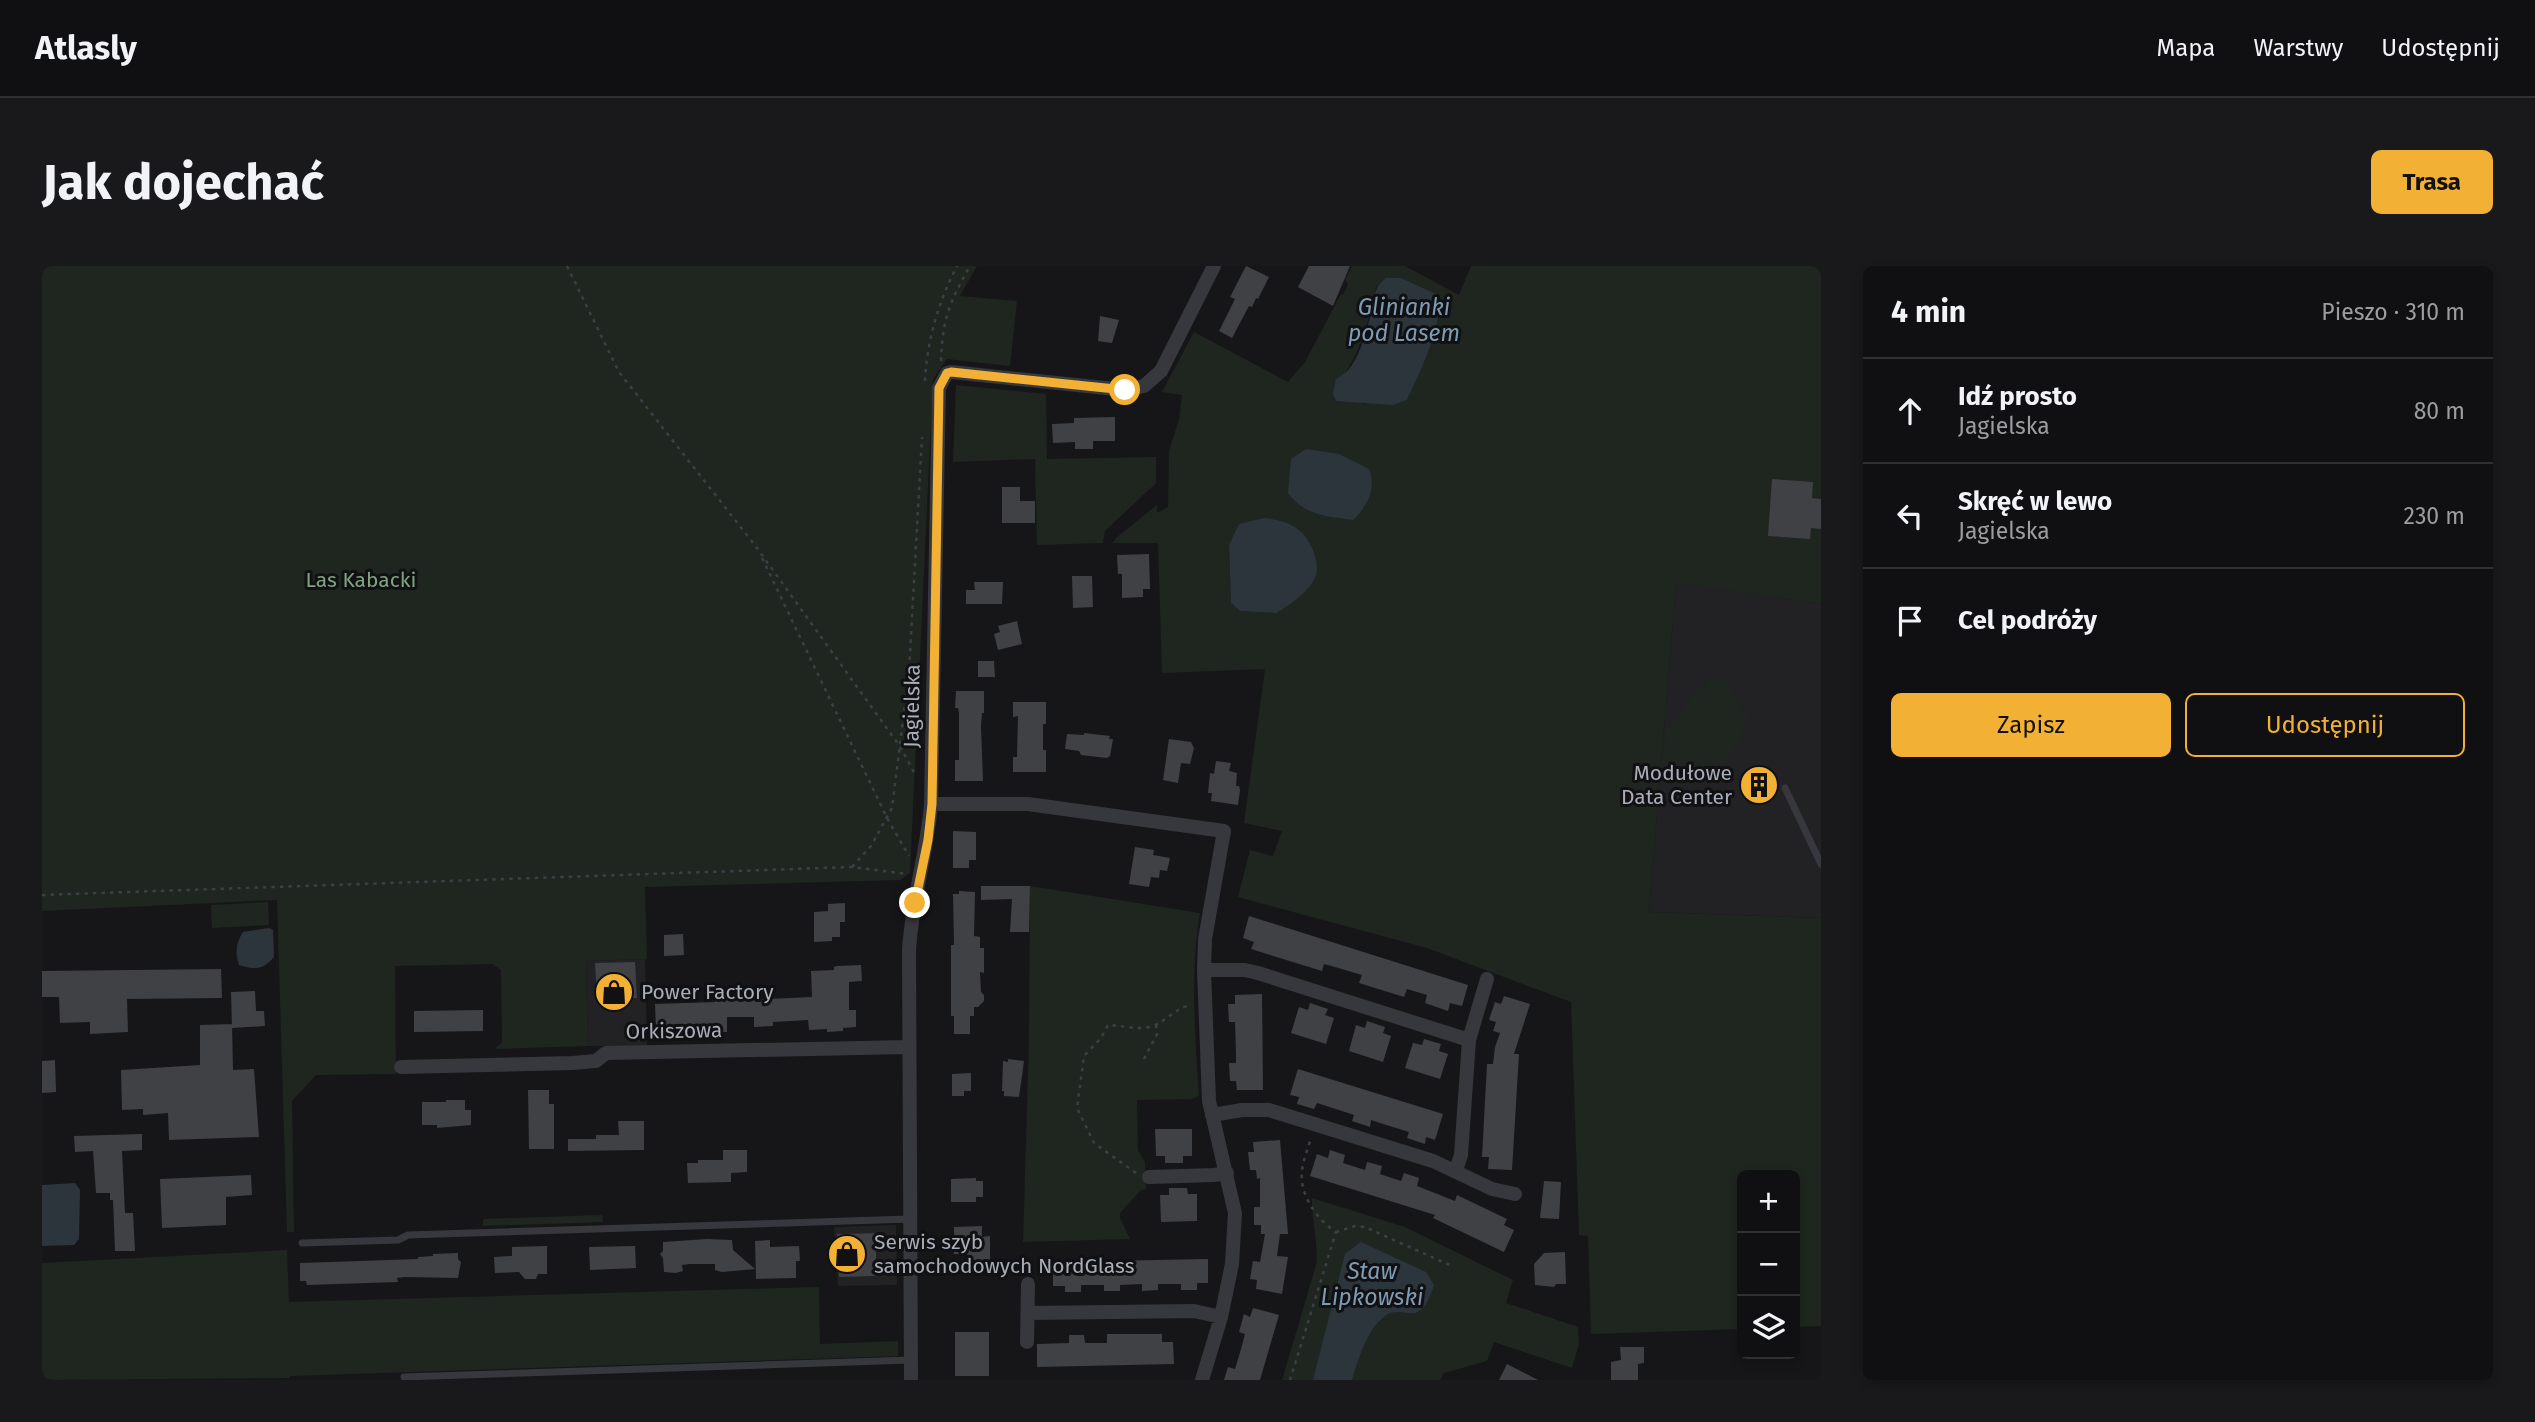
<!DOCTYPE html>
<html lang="pl">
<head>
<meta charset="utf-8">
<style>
  :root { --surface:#101012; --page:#19191b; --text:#f1f3f6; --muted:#9c9d9f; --line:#303032; --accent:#f2b134 }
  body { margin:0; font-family:"Fira Sans",sans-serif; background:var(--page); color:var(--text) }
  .controls { position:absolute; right:21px; bottom:21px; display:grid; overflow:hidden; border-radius:10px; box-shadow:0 4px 10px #0003 }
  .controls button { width:63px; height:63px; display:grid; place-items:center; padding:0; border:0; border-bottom:2px solid var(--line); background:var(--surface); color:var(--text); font:35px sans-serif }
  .stop { position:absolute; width:21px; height:21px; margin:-16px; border:5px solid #f2b134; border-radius:50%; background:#fff }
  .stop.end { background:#f2b134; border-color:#fff; box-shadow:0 2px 7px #0008 }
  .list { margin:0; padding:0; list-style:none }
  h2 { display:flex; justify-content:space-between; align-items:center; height:91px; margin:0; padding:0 28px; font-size:30px }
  h2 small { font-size:23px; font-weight:400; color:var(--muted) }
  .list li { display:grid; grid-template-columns:46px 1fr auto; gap:21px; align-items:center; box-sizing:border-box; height:105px; padding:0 28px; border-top:2px solid var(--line) }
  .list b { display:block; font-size:26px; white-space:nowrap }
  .list p { margin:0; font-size:23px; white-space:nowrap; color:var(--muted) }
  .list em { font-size:23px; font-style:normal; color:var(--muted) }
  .actions { display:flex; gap:14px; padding:21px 28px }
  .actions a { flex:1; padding:16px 0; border:2px solid var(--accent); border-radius:10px; text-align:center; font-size:24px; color:var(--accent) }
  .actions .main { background:var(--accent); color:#111 }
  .icon { flex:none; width:38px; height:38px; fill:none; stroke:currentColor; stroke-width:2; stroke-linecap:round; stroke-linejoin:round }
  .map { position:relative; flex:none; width:1779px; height:1114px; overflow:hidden; border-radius:10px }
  header { display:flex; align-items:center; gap:42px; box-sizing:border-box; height:98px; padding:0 35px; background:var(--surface); border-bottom:2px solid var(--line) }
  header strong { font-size:33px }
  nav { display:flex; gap:38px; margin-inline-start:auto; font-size:24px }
  .intro { display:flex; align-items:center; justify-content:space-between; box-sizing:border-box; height:168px; padding:0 42px }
  h1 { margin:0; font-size:49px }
  .button { padding:18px 32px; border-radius:10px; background:var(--accent); color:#111; font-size:24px; font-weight:700 }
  main { display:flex; gap:42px; padding:0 42px }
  aside { flex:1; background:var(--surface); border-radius:10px; box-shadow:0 4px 10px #0003 }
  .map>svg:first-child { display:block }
  .built { fill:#222225 }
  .green { fill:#1e261f; fill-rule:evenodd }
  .water { fill:#2c353c }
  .building { fill:#404145 }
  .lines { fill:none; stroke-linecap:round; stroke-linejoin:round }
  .path { stroke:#3d3f44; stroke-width:2.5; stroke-dasharray:3.5 5; stroke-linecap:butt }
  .service { stroke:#37383d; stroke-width:7 }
  .minor { stroke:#37383d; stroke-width:14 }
  .route { stroke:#f2b134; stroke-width:9 }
  .labels { text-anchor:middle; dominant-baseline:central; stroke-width:6; stroke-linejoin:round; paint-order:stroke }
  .park-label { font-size:21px; fill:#7fa381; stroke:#111113 }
  .street-label { font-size:21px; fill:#a8adb8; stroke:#111113 }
  .poi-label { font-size:21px; fill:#a8adb8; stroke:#111113; text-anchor:start }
  .water-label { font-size:23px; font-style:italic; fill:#7f9bb3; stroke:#111113 }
</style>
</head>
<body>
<header>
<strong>Atlasly</strong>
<nav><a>Mapa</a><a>Warstwy</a><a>Udostępnij</a></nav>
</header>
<div class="intro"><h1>Jak dojechać</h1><a class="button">Trasa</a></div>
<main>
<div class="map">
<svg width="1779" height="1114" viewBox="0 0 1779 1114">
  <rect width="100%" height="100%" fill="#161618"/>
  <path class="built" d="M1634 316 1779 338V652L1607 646Z
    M603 693 605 780H546L544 695Z
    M854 959 855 1019 796 1020 792 961Z"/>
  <path class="green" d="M0 0H935L918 30 975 35 968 100 905 93 891 113 868 607 858 614 603 621 605 693 544 695 546 780 453 783 460 776 459 704 451 698 353 700 354 808 274 809 250 835 252 966H245L235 634 0 645Z
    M1310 0H1363L1417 29 1429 0H1779V338L1634 317 1607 646 1779 652V1060L1753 1061V909H1700V1063L1549 1068 1546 970 1537 969 1529 736 1385 682 1196 631 1208 584 1231 590 1240 565 1202 557 1223 403 1120 407 1116 277H1071L1075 271 1115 239V247L1126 241 1127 185 1137 153 1140 129 1120 126 1152 66 1246 116 1263 96 1299 28 1301 29 1306 18 1303 14ZM1335 19 1323 139 1301 110C1321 82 1327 52 1335 19ZM1187 279 1266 322 1235 347 1198 345 1189 337Z
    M914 119 1004 128 1005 193 1114 191V217L1063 265 1061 277 995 279 993 193 911 196Z
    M1670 413 1685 416 1706 452 1696 478 1675 507 1639 521 1619 514 1624 462 1637 451 1651 428Z
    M988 620 1158 647C1148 705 1153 772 1157 830L1149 833 1095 834 1096 884 1103 896 1104 923 1099 924 1078 947V952L1088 973 981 976 987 774Z
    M226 636 227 659 170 662 169 639Z
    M1270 932 1363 961 1471 1014 1464 1037 1536 1061 1537 1078 1530 1102 1452 1076 1445 1095 1402 1107 1398 1114H1240L1274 999C1277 976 1269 954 1270 932Z
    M560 949 561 956 441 960V953Z
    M245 984 247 1036 777 1021 778 1078 856 1075V1090L248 1110 247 1112 0 1114V997Z"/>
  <path class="water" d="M1344 12H1359L1398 30C1397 68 1380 101 1365 134L1351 139 1294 135 1291 128 1294 113C1315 104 1322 72 1328 52 1333 36 1329 24 1344 12Z
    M1264 183 1297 188 1327 203C1335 222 1325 241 1311 254 1284 250 1263 250 1246 227L1249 193Z
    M1222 252C1246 254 1264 263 1272 287 1274 293 1276 302 1274 309 1269 325 1248 338 1235 347L1198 345 1189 337 1187 279 1197 258Z
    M227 662 231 664 232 691C221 704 213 704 197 699 193 687 194 676 201 666Z
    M33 917 38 924 37 973 32 979 0 980V919Z
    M1319 976 1384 1006 1392 1019C1377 1067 1363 1036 1343 1050 1325 1063 1316 1094 1310 1114H1271L1303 988Z"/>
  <path class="building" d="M1204 0 1227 11 1216 33 1214 32 1210 41 1207 40 1190 72 1177 65 1193 33 1188 31Z
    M1267 0H1308L1291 40 1256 21Z
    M1058 50 1077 54 1070 77 1056 75Z
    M1073 151V175H1051V183H1033V176L1011 177 1010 158 1032 157V152Z
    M1730 213 1771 216 1770 232 1779 233V263L1769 262 1768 273 1726 270Z
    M960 221H978V235H993V257H960Z
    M1107 288 1108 323H1101V331L1080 332V308H1076L1075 289Z
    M1030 310H1050L1051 341 1031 342Z
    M932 316H961L960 338H924V324H933Z
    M975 355 980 378 956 384 952 368 958 366 956 360Z
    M936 395H952L953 411H936Z
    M914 425H942V447H940L939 460 941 515H913V494H917V447L916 442H913Z
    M971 436H1004V458H1001V484H1004V506H971V491H975L976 450 971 451Z
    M1042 467 1068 470 1067 473H1071L1068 490 1065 492 1039 489 1037 485 1023 483 1025 468 1042 469Z
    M1127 473 1149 476 1152 482 1148 498 1139 497 1136 517 1121 514Z
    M1174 495 1189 497 1187 505 1195 507 1194 520H1197L1198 524 1196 539 1169 535 1170 527H1166L1168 507 1172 508Z
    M911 565 934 566V594H927V602H911Z
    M1093 581 1112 584 1111 589 1128 592 1125 605 1118 604 1117 612 1109 611 1107 621 1087 618Z
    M939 620H988L987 666H968L970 633 939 634Z
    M917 625 933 626 932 670 938 671V682H942V707L938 706 939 726 942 729V735L936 741H932V750H928V768H912V750H909V679H912L911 628H917Z
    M803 637V656H798V671H790V675L772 676V646L786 645V638Z
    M1207 650 1426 719 1420 740 1408 737 1406 745 1383 737 1385 729 1365 723 1362 731 1317 717 1320 709 1293 701 1282 698 1280 705 1209 683 1212 676 1201 672Z
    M641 668 642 689 622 690V669Z
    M593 696 595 732 555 733 553 697Z
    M819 699 820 715 807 716V744H814V761L801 762V765L785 766V763L767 764 766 754 731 756V760L712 761V751H685V766H671V759L628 761V763L614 764 613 738 673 736V734H683V730L699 729V733L702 734 770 731 769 705 792 704V701L795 700Z
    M179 703 180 732 85 733 86 766 48 768V756L18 757 17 731H0V705Z
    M213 725 214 745H222L223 760 190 762 189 726Z
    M1220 728 1221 824H1195L1194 815H1188L1187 797H1194V788L1193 756H1187L1186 738H1193V729Z
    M1462 730 1488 738 1472 788H1477L1470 904 1446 903 1447 891H1440L1445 798H1451L1453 781 1458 767 1451 765 1454 756 1447 754 1453 736 1459 738Z
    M1268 737 1286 743 1283 749 1292 752 1284 778 1249 767 1257 741 1266 744Z
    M441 744V765L372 766V745Z
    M1325 755 1343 761 1341 767 1349 770 1341 796 1307 785 1314 759 1323 762Z
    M190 758 191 804 212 803 217 871 127 874 126 847 101 849V843L80 844 79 804 158 799V759Z
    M1382 773 1399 778 1397 785 1406 788 1398 813 1363 802 1371 777 1380 779Z
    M966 793 982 795 977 831 962 830V825H960L961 795 966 796Z
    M13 794 14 826 0 827V795Z
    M1256 803 1401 848 1393 874 1384 871 1383 878 1365 872 1367 866 1338 857 1329 854 1328 861 1310 855 1312 849 1303 846 1275 837 1272 843 1255 838 1257 831 1248 829Z
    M929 807V825H922V830H910V808Z
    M486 824H507V838H512V883H487Z
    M404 834H423V844H429V859L395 862V859H380V836H404Z
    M576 855H602V884L526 885V873H554V869H577Z
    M1113 863H1150V890H1141V897H1123V890H1114Z
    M100 868V884L80 885 83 947H91L93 985H73L71 934H68V927H54L51 885 33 886 32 870Z
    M1238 874 1246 968H1238L1235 990 1246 991 1240 1028 1214 1023 1215 1014 1208 1013 1211 995 1218 996 1223 968H1219V959H1212V941H1218V912L1215 913 1214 904H1208L1206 886H1212L1211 876Z
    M681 884H705V906L689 907V916L646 917 645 897H656V894H681Z
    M1288 884 1303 889 1301 897 1323 904 1325 896 1333 898 1340 900 1338 908 1359 915 1362 907 1377 912 1375 920 1413 935 1415 929 1465 953 1462 959 1472 964 1462 986 1391 952 1393 949 1268 910 1275 888 1286 892Z
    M209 909 210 929 184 931V959L120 962 118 913Z
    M934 912V915H941V931H934V936H909V913Z
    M1502 915 1519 916 1517 953 1498 952Z
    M1127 922H1145L1146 928H1155V955L1119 956 1118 929H1127Z
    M940 960V971L948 970V994H925V988H912V961Z
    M839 967V979H834V1010L797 1011 795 968Z
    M665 973 690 974 691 984 713 1003 680 1006 673 1004V998H648L640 999 641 1005 634 1007 622 1006 621 992 618 988 621 985V976Z
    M728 974V981L757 980 758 995H754V1012L714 1013 713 975Z
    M505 980V1008H496L494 1013H483L477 1006 453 1007 452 991 470 990V981Z
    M593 980 594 1002 548 1004 547 981Z
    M1523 986 1524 1018H1514L1512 1021 1493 1019 1492 998 1502 987Z
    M416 987V993L419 996 416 1012 362 1011 355 1012 356 1016 265 1019 264 1015H258V997L376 993V991L391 990V988Z
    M1166 993V1017H1155V1024H1139V1018H1116V1024L1100 1025V1018L1078 1019V1025H1062V1019H1039V1026H1023V1020H1011V996Z
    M1211 1042 1237 1049 1218 1114H1182L1186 1101 1193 1103 1199 1083 1203 1068 1197 1066 1202 1048 1208 1051Z
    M913 1066H947V1110H913Z
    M1065 1068H1120V1076H1131L1132 1098 995 1101V1078L1027 1077V1069H1042L1043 1077H1065Z
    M1578 1081H1602V1097L1596 1098V1114H1569V1096L1579 1094Z
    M1465 1098 1496 1114H1457Z"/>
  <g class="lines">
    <path class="path" d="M525 0 577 106 715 282 859 482 874 510
      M899 95C900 54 908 35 928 0
      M883 115C885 74 896 37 915 0
      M720 292 845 552 867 590
      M810 601 829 580 850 542 867 406 880 171
      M0 629 810 601 865 608
      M1102 793 1115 768 1114 759
      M1094 907 1052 877 1035 842 1042 790 1059 772 1066 759C1081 759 1095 765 1110 760 1125 755 1133 742 1149 739
      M1294 966 1313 960 1323 961 1412 1001
      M1248 1114 1294 966C1275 954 1257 928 1260 905 1261 894 1266 883 1269 872"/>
    <path class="service" d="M1743 522 1779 598
      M260 977 356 974 366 969 868 953
      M362 1111 868 1094"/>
    <path class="minor" d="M889 538H986L1182 565 1163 673 1162 704 1167 835 1193 947 1190 998 1179 1051 1160 1114
      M1162 704H1203L1216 707 1427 774
      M359 801 530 797 554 795 564 787 867 781
      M1170 849 1200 844H1227L1391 895 1450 923 1473 928
      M1414 904 1419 889 1427 774 1445 713
      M1107 911 1172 909 1185 907
      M986 1047 1152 1045 1179 1051
      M985 1076 986 1018
      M869 1114 867 684C870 634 885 587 889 538L897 122 905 107 909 106 1083 124 1102 120 1119 105 1172 0"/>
  </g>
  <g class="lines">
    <path class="route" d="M873 637 886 574 890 538 897 122 905 107 909 106 1083 124"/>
  </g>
  <defs>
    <symbol id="building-disc" viewBox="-11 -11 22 22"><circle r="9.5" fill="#f2b134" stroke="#111113"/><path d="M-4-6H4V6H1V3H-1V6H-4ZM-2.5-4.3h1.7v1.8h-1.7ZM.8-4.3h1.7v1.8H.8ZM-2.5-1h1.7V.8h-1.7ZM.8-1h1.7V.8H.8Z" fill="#111"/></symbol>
    <symbol id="shop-disc" viewBox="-11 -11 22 22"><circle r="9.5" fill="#f2b134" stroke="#111113"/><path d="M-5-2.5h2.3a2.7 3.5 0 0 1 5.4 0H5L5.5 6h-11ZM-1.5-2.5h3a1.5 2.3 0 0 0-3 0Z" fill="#111"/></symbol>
  </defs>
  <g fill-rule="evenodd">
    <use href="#building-disc" x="1695" y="497" width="44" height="44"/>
    <use href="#shop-disc" x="550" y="704" width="44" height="44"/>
    <use href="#shop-disc" x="783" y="966" width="44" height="44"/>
  </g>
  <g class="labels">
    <g class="park-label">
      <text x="319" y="314">Las Kabacki</text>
    </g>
    <g class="street-label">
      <text transform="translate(870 440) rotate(-89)">Jagielska</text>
      <text transform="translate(632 765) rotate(-1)">Orkiszowa</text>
    </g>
    <g class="poi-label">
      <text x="1690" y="507" text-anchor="end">Modułowe<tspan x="1690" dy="24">Data Center</tspan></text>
      <text x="599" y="726">Power Factory</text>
      <text x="832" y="976">Serwis szyb<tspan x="832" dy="24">samochodowych NordGlass</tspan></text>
    </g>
    <g class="water-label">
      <text x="1362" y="41">Glinianki<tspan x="1362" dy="26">pod Lasem</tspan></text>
      <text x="1330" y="1005">Staw<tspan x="1330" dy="26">Lipkowski</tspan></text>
    </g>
  </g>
</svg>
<div class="controls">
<button>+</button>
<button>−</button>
<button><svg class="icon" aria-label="layers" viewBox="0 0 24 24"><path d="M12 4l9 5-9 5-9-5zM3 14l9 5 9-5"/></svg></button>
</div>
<div class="stop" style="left:1083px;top:124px"></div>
<div class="stop end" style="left:873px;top:637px"></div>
</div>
<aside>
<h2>4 min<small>Pieszo · 310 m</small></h2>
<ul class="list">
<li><svg class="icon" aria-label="ahead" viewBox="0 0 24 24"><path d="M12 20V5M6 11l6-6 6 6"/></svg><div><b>Idź prosto</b><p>Jagielska</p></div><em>80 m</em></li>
<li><svg class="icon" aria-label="left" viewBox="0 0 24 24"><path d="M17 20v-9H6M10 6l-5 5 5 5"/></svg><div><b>Skręć w lewo</b><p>Jagielska</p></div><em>230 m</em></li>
<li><svg class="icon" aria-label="arrive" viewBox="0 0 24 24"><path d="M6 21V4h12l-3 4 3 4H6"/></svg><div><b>Cel podróży</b></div></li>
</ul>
<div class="actions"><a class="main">Zapisz</a><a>Udostępnij</a></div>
</aside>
</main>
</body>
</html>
